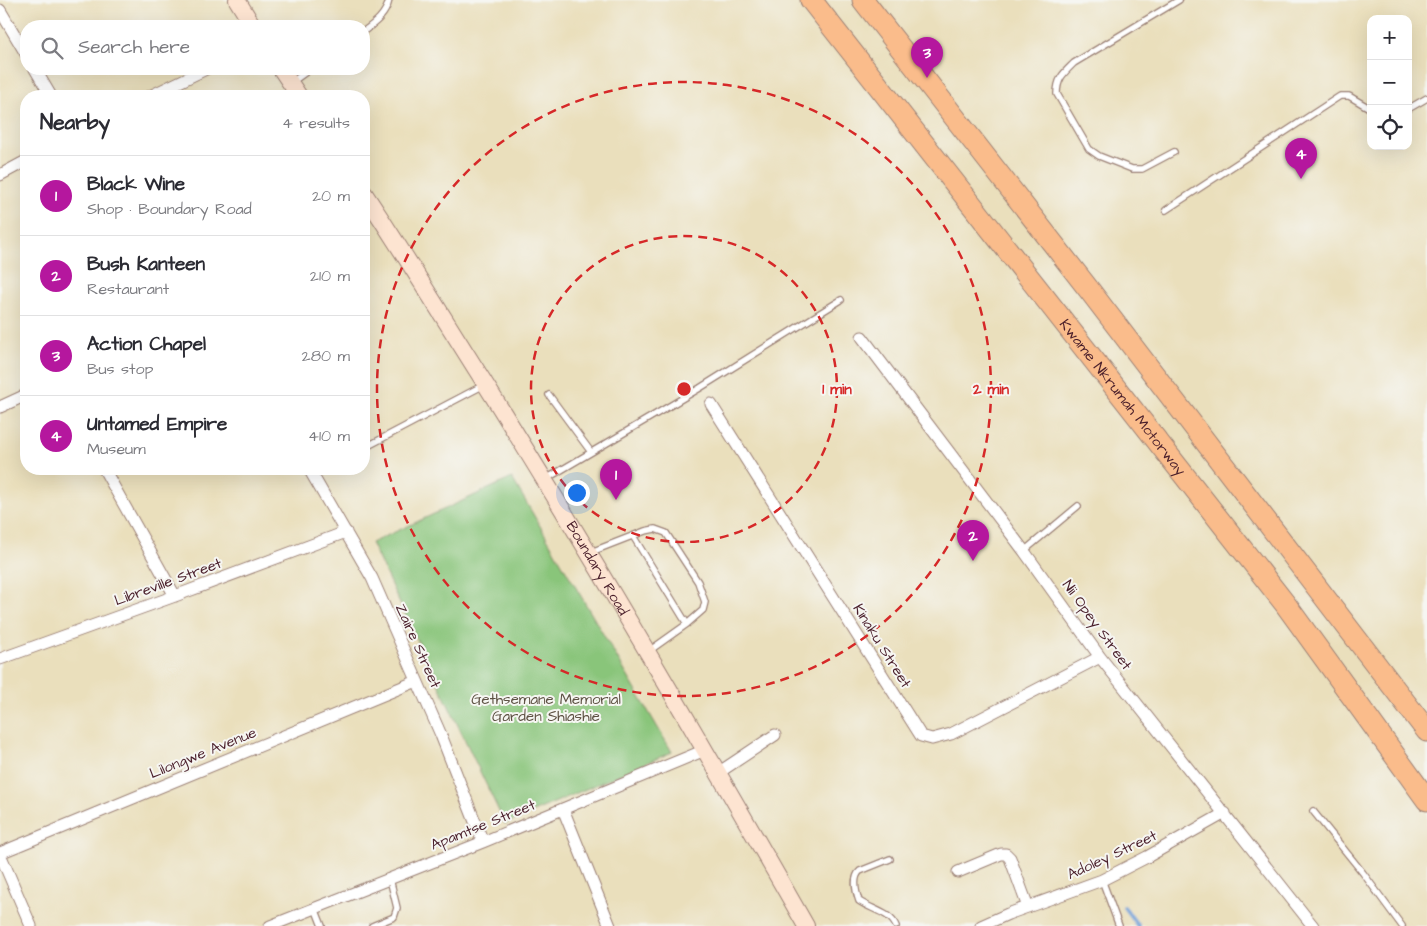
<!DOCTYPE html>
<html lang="en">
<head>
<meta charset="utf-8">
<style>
  :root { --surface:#fff; --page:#f2f2f3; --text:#2b2b33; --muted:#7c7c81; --line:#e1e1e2; --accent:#b5179e }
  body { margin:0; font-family:"Architects Daughter",sans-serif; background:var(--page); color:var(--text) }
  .controls { position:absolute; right:15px; top:15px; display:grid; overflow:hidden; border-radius:10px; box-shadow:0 5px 20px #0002 }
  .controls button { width:45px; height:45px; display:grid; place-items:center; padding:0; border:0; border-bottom:1px solid var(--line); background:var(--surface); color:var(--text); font:25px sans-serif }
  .you { position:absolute; left:576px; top:492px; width:18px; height:18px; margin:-12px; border:4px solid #fff; border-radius:50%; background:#1a73e8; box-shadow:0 0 0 8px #1a73e833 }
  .badge { display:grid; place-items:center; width:32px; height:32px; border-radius:50%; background:var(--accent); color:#fff; font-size:16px; font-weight:700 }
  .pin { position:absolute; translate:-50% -41px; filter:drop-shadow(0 1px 2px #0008) }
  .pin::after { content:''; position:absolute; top:26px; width:18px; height:15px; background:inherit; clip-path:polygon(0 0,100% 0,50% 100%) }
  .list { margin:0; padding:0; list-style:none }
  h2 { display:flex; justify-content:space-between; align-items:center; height:65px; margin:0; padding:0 20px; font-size:21px }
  h2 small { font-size:16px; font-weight:400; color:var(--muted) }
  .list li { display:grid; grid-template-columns:32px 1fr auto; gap:15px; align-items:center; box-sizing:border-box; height:80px; padding:0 20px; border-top:1px solid var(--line) }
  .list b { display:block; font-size:19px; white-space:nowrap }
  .list p { margin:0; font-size:16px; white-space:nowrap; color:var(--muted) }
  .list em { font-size:16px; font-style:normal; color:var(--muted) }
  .icon { flex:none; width:28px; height:28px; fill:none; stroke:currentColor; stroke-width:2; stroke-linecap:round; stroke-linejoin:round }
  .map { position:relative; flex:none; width:1427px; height:926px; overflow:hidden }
  .search { position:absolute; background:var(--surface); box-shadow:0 5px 20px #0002; left:20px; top:20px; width:350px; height:55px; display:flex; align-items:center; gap:12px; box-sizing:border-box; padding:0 18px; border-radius:20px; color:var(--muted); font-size:19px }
  .panel { position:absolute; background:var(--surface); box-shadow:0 5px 20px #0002; left:20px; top:90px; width:350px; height:385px; border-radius:20px }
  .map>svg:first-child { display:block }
  .green { fill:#89c57a; stroke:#6a7252 }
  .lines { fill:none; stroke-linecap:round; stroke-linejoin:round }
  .stream { stroke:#6c9cd6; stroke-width:4 }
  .lane-casing { stroke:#9a7f74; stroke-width:8 }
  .street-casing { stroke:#9a7f74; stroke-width:13 }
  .secondary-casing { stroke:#9a7f74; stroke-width:18 }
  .highway-casing { stroke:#9a7f74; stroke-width:23 }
  .lane { stroke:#fff; stroke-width:5.5 }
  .street { stroke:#fff; stroke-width:11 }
  .secondary { stroke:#fde4d1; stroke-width:16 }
  .highway { stroke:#fabc8b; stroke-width:21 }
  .ring { fill:none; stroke:#d62828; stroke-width:2.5; stroke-dasharray:9 6 }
  .labels { text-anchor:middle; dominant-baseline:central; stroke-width:4; stroke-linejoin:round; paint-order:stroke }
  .street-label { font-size:15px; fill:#4a1f2b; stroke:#f6f6f2 }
  .park-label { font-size:15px; fill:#5d5143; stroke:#f6f6f2 }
  .centre { fill:#d62828; stroke:#f6f6f2; stroke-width:2.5 }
  .ring-label { font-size:15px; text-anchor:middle; font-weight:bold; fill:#d62828; stroke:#f6f6f2; stroke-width:4; stroke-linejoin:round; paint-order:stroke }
</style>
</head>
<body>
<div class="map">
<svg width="1427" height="926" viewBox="0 0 1427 926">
  <rect width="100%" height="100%" fill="#f6f6f2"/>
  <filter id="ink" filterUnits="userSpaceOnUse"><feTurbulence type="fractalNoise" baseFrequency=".02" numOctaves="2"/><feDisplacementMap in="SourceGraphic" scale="10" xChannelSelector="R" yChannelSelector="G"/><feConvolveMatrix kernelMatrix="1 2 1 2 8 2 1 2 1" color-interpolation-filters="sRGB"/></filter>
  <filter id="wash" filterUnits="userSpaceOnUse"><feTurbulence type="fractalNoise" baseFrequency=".0096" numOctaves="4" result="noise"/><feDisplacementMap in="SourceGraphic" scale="20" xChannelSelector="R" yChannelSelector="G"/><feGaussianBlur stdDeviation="1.12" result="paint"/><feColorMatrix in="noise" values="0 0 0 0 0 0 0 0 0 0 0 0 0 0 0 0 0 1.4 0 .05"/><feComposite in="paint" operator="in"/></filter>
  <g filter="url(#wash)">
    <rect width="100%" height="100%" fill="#eadfbc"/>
    <path class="green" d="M512 478 672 752 505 824 371 543Z"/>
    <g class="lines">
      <path class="stream" d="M1124 907 1138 926"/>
    </g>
  </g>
  <g filter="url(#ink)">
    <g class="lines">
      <defs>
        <path id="lane" d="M364 31C375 23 386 15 389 0
          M292 82 310 69
          M1408 109 1427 98
          M1174 152 1142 169H1132L1099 156 1089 149 1057 94C1057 78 1064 73 1074 63L1179 0
          M1166 210 1340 96H1349L1371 109
          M549 395 591 452
          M364 448 484 385
          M312 474 323 469
          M546 479 700 388 841 300
          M633 536 687 624
          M1024 551 1078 506
          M591 552 645 531 655 529 666 533 698 582 705 602 703 610 687 624 649 651
          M1313 811 1363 873 1402 926
          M890 859 860 871C852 878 856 892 859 901 872 910 890 912 896 926
          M1102 880 1119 926
          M315 908 322 926
          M372 926 394 917 397 908 390 879"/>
        <path id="street" d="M0 10 26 54
          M35 69 51 96
          M150 96 206 69
          M0 175 26 161
          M862 337 1024 551 1100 657 1313 926
          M711 404 921 736 932 739 951 734 1100 657
          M0 407 26 395
          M104 469 175 596
          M309 469 372 578 441 735 483 842
          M0 659 175 596 346 532
          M718 773 775 735
          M563 809 610 926
          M0 853 417 681
          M0 854 31 926
          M958 872 1001 854H1006L1010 858 1028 907
          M270 926 483 842 705 750
          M981 926 1008 914 1102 880 1147 857 1225 813"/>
        <g id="secondary">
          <path d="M237 0 253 26"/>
          <path d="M281 69 299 96"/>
          <path id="s1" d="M364 193C404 253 441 314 479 374 593 556 700 740 806 926"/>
        </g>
        <g id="highway">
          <path id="s2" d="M811 0 1286 605 1427 800"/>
          <path d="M863 0 1090 291 1427 731"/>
        </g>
      </defs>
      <use href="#lane" class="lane-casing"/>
      <use href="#street" class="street-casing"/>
      <use href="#secondary" class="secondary-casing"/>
      <use href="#highway" class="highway-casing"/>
      <use href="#lane" class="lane"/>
      <use href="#street" class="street"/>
      <use href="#secondary" class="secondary"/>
      <use href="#highway" class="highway"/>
    </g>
  </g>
  <g class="ring">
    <circle cx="684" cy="389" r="153"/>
    <circle cx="684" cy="389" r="307"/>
  </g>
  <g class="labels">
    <g class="street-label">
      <text stroke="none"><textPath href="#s2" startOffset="505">Kwame Nkrumah Motorway</textPath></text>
      <text stroke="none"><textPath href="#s1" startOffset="442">Boundary Road</textPath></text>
      <text transform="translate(168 582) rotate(-20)">Libreville Street</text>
      <text transform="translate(1097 625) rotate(54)">Nii Opey Street</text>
      <text transform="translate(418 646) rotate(66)">Zaire Street</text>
      <text transform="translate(882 646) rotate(58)">Kinaku Street</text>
      <text transform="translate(203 753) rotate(-22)">Lilongwe Avenue</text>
      <text transform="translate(483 825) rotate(-22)">Apamtse Street</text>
      <text transform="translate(1112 855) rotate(-25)">Adoley Street</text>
    </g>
    <g class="park-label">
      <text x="546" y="699">Gethsemane Memorial<tspan x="546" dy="17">Garden Shiashie</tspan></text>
    </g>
  </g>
  <circle cx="684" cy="389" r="8" class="centre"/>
  <g class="ring-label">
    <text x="837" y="394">1 min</text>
    <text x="991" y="394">2 min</text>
  </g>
</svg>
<div class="controls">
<button>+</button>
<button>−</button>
<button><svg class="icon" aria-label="locate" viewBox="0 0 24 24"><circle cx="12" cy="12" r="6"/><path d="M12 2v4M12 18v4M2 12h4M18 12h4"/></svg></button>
</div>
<div class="you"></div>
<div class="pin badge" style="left:616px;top:500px">1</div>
<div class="pin badge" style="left:973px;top:561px">2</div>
<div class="pin badge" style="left:927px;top:78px">3</div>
<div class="pin badge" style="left:1301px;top:179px">4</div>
<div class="search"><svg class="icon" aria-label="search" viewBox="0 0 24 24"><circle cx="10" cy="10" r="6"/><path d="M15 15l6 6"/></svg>Search here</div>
<section class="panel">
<h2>Nearby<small>4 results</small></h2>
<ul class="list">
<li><span class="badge">1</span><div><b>Black Wine</b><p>Shop · Boundary Road</p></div><em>20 m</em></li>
<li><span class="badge">2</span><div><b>Bush Kanteen</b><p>Restaurant</p></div><em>210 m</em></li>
<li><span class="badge">3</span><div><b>Action Chapel</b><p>Bus stop</p></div><em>280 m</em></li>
<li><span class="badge">4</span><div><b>Untamed Empire</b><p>Museum</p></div><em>410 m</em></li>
</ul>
</section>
</div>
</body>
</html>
